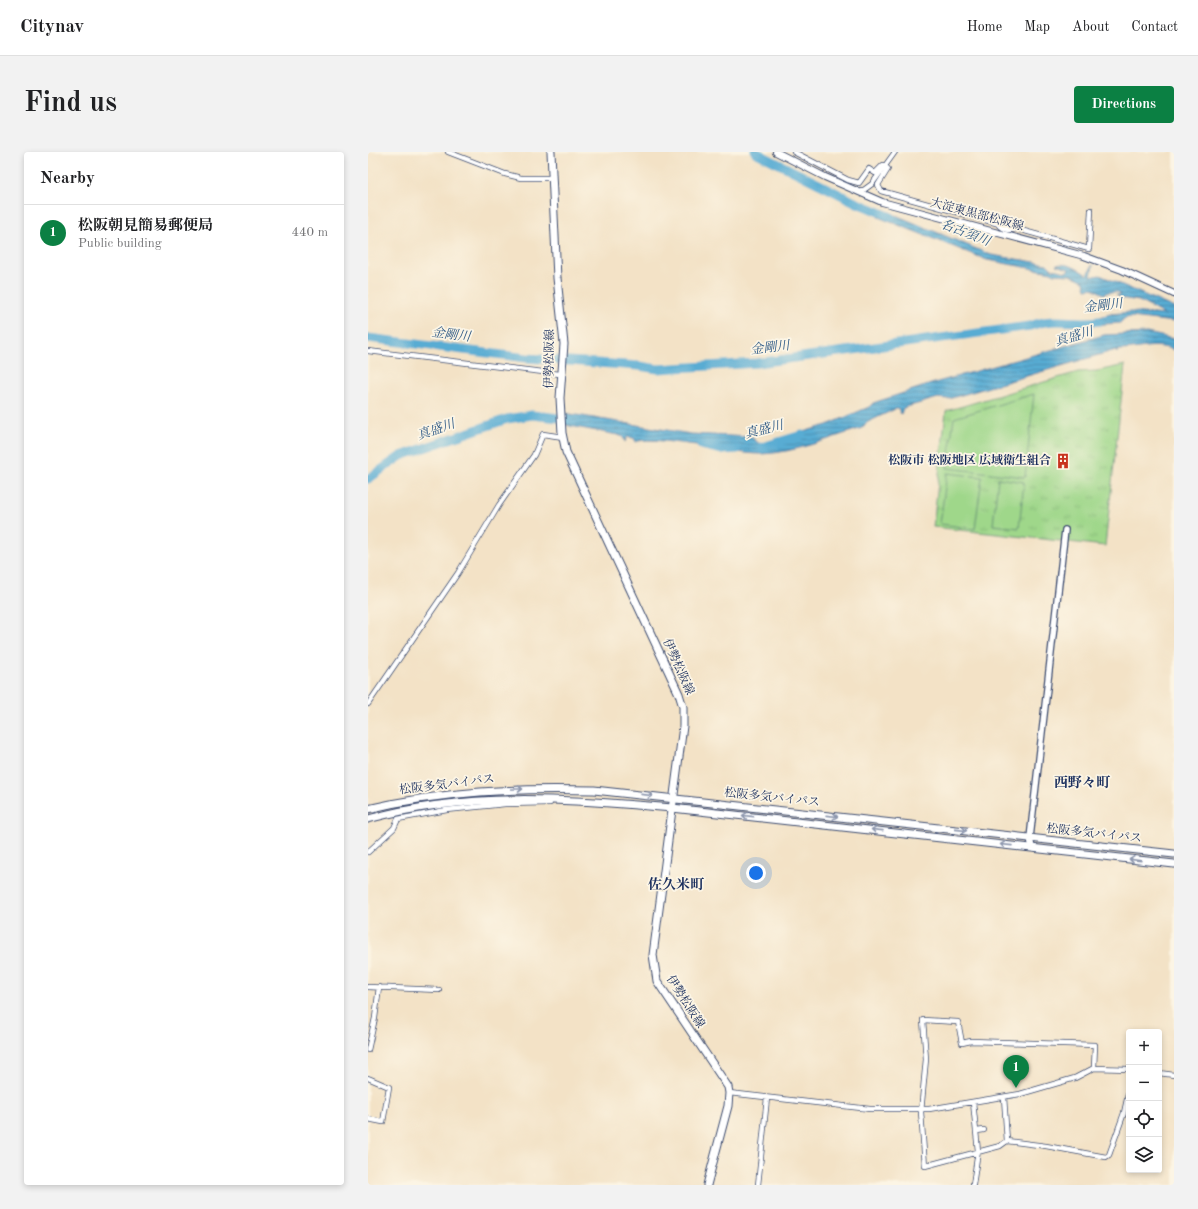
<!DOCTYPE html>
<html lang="en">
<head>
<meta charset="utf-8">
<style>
  :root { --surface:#fff; --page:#f2f2f2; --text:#202124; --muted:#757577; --line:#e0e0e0; --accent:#0b8043 }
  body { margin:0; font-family:"Old Standard TT","Noto Serif JP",serif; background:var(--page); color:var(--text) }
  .controls { position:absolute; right:12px; bottom:12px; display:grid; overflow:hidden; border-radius:4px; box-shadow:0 2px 6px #0003 }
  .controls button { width:36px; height:36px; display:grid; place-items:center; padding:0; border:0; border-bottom:1px solid var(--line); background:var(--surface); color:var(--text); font:20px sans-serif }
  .you { position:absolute; left:388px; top:721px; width:14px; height:14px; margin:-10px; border:3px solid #fff; border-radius:50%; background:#1a73e8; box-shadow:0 0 0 6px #1a73e833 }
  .badge { display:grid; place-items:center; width:26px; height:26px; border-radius:50%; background:var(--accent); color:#fff; font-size:13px; font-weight:700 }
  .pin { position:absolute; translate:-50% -33px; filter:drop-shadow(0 1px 2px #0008) }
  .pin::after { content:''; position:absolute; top:21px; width:14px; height:12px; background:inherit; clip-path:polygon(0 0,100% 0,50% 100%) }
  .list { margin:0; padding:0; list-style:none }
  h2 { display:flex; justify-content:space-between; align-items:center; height:52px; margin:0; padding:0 16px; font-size:17px }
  h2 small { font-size:13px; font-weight:400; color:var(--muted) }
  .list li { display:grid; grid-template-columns:26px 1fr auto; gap:12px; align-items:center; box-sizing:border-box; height:56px; padding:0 16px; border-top:1px solid var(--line) }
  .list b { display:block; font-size:15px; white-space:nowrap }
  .list p { margin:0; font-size:13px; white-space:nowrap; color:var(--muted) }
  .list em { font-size:13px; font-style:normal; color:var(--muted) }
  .icon { flex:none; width:22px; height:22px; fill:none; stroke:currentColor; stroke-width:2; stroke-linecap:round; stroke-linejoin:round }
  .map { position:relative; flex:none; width:806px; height:1033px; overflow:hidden; border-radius:4px }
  header { display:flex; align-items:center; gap:24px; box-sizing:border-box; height:56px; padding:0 20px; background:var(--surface); border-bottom:1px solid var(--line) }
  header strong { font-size:19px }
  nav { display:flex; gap:22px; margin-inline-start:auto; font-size:14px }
  .intro { display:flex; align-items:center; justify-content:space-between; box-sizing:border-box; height:96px; padding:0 24px }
  h1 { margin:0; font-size:28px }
  .button { padding:10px 18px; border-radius:4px; background:var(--accent); color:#fff; font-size:14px; font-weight:700 }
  main { display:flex; gap:24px; padding:0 24px }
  aside { flex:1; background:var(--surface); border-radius:4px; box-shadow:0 2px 6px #0003 }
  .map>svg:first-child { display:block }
  .grass { fill:url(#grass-tufts); stroke:#5d8374 }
  .garden { fill:#9fd78a; stroke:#5d8374 }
  .water { fill:url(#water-rules); stroke:#3a6e98 }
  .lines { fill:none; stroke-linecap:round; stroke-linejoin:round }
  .river { stroke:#58acd3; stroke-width:9 }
  .minor-casing { stroke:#3b4a6e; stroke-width:6 }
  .tertiary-casing { stroke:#3b4a6e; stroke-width:8 }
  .secondary-casing { stroke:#3b4a6e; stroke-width:8 }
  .primary-casing { stroke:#3b4a6e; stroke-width:9 }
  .trunk-casing { stroke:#3b4a6e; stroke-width:9 }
  .minor { stroke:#fff; stroke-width:4.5 }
  .tertiary { stroke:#fff; stroke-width:5.5 }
  .secondary { stroke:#fff; stroke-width:6 }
  .primary { stroke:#fff; stroke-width:7 }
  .trunk { stroke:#fff; stroke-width:7 }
  .oneway { stroke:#8d97ae }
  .labels { text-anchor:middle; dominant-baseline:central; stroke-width:3.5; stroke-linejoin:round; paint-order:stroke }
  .street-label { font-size:12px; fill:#1b2f5e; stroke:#fcf5e5 }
  .poi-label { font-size:12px; font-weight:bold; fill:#1b2f5e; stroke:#fcf5e5; text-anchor:end }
  .water-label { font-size:13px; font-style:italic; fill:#305b87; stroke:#fcf5e5 }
  .quarter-label { font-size:14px; font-weight:bold; fill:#1b2f5e; stroke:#fcf5e5 }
</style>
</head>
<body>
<header>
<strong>Citynav</strong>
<nav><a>Home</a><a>Map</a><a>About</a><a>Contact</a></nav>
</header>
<div class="intro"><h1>Find us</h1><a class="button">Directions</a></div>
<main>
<aside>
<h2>Nearby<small></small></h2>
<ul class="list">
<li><span class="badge">1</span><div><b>松阪朝見簡易郵便局</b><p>Public building</p></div><em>440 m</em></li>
</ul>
</aside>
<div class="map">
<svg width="806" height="1033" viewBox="0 0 806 1033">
  <defs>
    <pattern id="grass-tufts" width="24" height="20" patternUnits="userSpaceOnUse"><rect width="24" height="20" fill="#9fd78a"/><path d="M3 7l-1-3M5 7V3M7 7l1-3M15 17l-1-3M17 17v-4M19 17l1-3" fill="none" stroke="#88b97a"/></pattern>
    <pattern id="water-rules" width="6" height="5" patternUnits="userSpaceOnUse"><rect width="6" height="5" fill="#58acd3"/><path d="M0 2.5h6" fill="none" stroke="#488cae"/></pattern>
  </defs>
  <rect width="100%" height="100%" fill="#fcf5e5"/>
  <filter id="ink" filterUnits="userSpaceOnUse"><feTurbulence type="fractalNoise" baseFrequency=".025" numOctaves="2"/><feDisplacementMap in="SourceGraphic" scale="8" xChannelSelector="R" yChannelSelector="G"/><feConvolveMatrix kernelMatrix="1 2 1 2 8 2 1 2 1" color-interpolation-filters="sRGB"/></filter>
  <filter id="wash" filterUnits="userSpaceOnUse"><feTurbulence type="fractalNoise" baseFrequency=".012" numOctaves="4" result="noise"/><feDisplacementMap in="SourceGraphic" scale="16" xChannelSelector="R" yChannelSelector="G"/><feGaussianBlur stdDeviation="0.9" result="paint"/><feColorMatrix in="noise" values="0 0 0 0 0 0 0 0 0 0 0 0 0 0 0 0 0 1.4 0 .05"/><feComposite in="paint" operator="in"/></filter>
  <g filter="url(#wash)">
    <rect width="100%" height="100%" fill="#f3e2c6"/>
    <path class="grass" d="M757 213 737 394 565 375 578 259 710 220 729 219Z"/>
    <path class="garden" d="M666 242 657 325 579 316 586 266Z
      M579 321 614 325 607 377 572 372Z
      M630 326 656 330 651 376 625 373Z"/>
    <path class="water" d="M513 57 623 103 679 112 684 117 699 120 701 117 688 113C699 110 710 117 719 123L721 121 724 113H725L723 125 732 123 806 156V170L763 165 757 166 752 171 719 173V169L742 162 763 160 797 163 771 149 753 146 748 143H753L750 140H740L736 142 724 136 718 137 716 129 703 123 687 122 683 120 619 108 510 65Z
      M779 181 806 187V198C785 190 771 198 750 198L749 201 748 198 580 247 570 246 535 256 533 262 530 257H527L498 271 494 276C461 286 427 301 393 302 374 302 348 296 329 293 317 292 277 285 268 290L266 286 259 285 257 290 255 285 250 283 197 273 196 261 323 282 383 285 393 293 416 290 438 279 459 273 501 255 505 251 566 231 736 183Z"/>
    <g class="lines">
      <path class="river" d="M387 0 487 50 523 65
        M0 186 159 206 271 214 290 217 389 211 662 174C687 164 706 173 731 169
        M333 293 355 298 369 297
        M394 295 434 283
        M0 327 33 304 139 267 164 263 200 267"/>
    </g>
  </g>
  <g filter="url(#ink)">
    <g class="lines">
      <defs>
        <path id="minor" d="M80 0 137 22 153 26H184
          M426 0 480 28 491 31 501 17 507 21 515 13 517 14 520 17 510 33 513 39 721 97 723 58
          M493 40 504 32 527 0
          M629 71C634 78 641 80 650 76
          M0 199 192 222
          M0 552 90 421 131 353 166 303 175 282 195 285
          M0 700 26 676 30 667 79 658 137 652 182 651
          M0 835 71 838
          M0 898 7 866 11 835
          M726 916 727 893 603 889 594 891 590 870 555 868 558 907 553 960 557 1014 632 994 639 989 678 994 738 1005 741 1003 756 961 761 938
          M791 921 806 923
          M0 926 21 935 15 970 0 967
          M361 941 502 957H561L652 942 707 926 726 916 761 917
          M636 945 639 989
          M609 979 616 978
          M390 1033 399 946
          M605 1033 610 999 605 950"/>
        <path id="tertiary" d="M664 696 662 686 697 378"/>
        <path id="secondary" d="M408 0 457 25 514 50 716 104 754 118 806 142"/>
        <path id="primary" d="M183 0 189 126 196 192 192 246 194 281 198 300 311 542 315 555V574L285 803 289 829 360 935 361 941 360 954 339 1033"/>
        <path id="trunk" d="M0 657C75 639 149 636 226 638L806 702
          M0 667C101 639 201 647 304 656L806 712"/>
      </defs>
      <use href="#minor" class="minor-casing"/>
      <use href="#tertiary" class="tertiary-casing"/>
      <use href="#secondary" class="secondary-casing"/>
      <use href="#primary" class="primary-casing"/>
      <use href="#trunk" class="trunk-casing"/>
      <use href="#minor" class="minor"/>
      <use href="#tertiary" class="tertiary"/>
      <use href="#secondary" class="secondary"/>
      <use href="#primary" class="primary"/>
      <use href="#trunk" class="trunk"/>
    </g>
    <defs><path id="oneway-shaft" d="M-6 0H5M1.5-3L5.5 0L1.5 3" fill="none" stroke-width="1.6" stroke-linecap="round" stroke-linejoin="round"/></defs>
    <g class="oneway">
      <use href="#oneway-shaft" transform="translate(149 637)"/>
      <use href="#oneway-shaft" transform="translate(279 643) rotate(6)"/>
      <use href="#oneway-shaft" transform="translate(380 664) rotate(-174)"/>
      <use href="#oneway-shaft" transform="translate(464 664) rotate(6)"/>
      <use href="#oneway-shaft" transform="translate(509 678) rotate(-174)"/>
      <use href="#oneway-shaft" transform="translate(593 678) rotate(6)"/>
      <use href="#oneway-shaft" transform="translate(638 693) rotate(-174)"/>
      <use href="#oneway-shaft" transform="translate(767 708) rotate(-173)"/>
    </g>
  </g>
  <defs>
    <symbol id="building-bare" viewBox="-9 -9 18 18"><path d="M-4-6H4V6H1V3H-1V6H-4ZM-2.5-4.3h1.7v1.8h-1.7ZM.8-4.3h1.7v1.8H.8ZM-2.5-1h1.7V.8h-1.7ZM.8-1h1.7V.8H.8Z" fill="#c8321e" stroke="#fcf5e5" stroke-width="2.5" paint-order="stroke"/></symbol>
  </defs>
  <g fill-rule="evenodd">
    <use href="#building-bare" x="684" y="298" width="22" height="22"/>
  </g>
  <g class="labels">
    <g class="street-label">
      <text transform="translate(609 63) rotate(15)">大淀東黒部松阪線</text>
      <text transform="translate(182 207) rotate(-89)">伊勢松阪線</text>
      <text transform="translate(310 515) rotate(66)">伊勢松阪線</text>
      <text transform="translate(79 633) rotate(-7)">松阪多気バイパス</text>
      <text transform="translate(404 646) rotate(6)">松阪多気バイパス</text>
      <text transform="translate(726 682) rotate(6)">松阪多気バイパス</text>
      <text transform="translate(317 850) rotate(57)">伊勢松阪線</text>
    </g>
    <g class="poi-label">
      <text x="683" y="309">松阪市 松阪地区 広域衛生組合</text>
    </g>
    <g class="water-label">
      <text transform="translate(597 81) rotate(21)">名古須川</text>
      <text transform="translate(735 154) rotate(-7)">金剛川</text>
      <text transform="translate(83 183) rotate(7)">金剛川</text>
      <text transform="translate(706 185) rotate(-16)">真盛川</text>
      <text transform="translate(402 196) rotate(-7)">金剛川</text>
      <text transform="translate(68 278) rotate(-19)">真盛川</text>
      <text transform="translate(396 278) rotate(-14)">真盛川</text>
    </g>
    <g class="quarter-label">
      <text x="714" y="631">西野々町</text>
      <text x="308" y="733">佐久米町</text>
    </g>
  </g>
</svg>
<div class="controls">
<button>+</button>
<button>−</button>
<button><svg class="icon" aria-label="locate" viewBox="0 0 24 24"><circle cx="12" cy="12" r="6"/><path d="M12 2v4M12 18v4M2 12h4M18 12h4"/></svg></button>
<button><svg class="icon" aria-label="layers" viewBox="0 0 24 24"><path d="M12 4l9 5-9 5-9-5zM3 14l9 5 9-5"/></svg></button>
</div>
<div class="you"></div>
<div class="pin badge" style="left:648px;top:936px">1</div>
</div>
</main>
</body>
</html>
